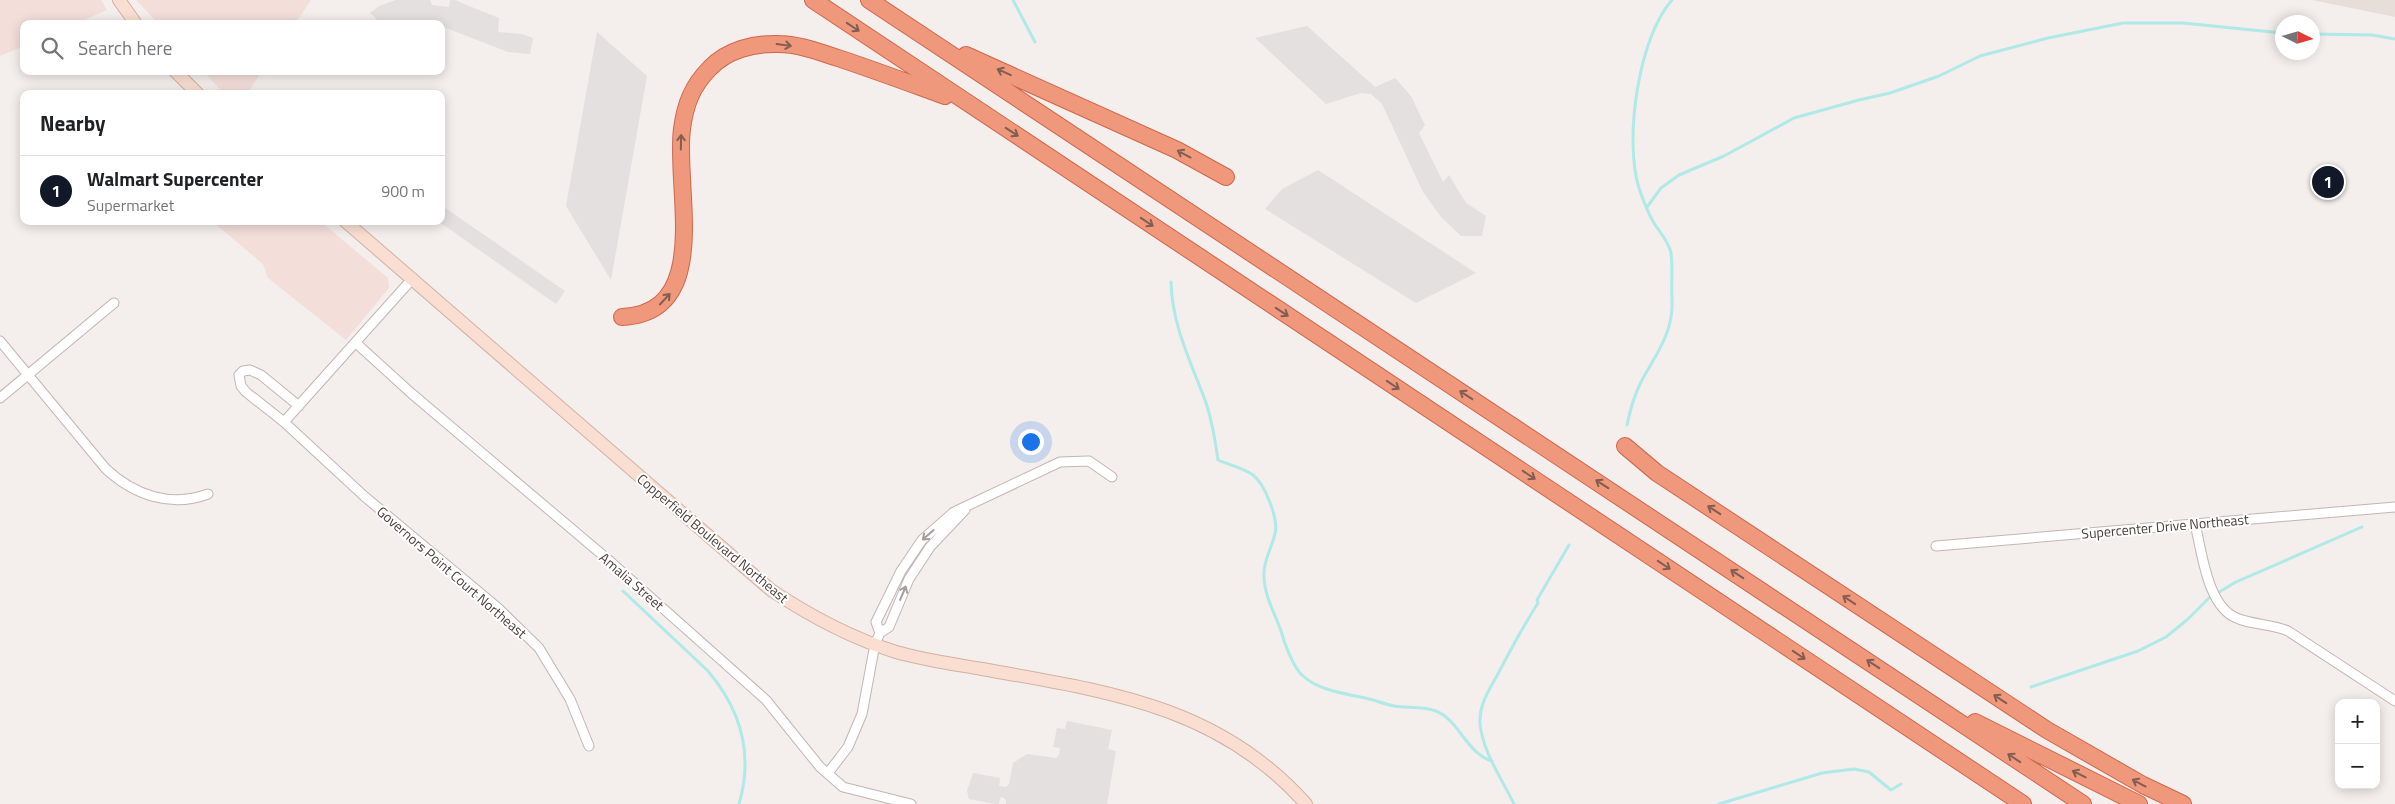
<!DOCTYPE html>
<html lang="en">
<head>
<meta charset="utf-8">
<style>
  :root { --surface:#fff; --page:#f2f2f2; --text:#202124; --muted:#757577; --line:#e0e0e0; --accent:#111827 }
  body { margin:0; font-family:"Titillium Web",sans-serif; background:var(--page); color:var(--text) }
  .controls { position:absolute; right:15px; bottom:15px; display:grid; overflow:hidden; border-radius:10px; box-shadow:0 2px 12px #0003 }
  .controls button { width:45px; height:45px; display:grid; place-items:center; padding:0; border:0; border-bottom:1px solid var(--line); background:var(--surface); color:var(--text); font:25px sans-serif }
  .compass { position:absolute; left:2275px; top:15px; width:45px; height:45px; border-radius:50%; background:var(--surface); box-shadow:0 2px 12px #0003; rotate:95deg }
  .you { position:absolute; left:1030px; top:441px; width:18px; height:18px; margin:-12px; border:4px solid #fff; border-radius:50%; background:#1a73e8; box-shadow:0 0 0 8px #1a73e833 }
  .badge { display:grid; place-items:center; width:32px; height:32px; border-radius:50%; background:var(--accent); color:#fff; font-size:16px; font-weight:700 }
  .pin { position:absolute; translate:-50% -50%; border:2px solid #fff; box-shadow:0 1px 5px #0006 }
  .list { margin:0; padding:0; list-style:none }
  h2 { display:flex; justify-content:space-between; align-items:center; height:65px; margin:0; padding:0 20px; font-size:21px }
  h2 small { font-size:16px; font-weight:400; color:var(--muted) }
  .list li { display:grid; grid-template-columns:32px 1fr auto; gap:15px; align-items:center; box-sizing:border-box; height:70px; padding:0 20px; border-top:1px solid var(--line) }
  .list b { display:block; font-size:19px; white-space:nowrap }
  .list p { margin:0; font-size:16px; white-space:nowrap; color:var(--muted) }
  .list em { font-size:16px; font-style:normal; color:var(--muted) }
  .icon { flex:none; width:28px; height:28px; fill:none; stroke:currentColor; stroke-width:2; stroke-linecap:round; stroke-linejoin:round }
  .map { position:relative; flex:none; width:2395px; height:804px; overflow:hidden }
  .search { position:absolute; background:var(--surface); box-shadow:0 2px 12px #0003; left:20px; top:20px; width:425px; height:55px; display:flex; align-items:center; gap:12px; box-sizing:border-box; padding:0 18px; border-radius:10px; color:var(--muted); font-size:19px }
  .panel { position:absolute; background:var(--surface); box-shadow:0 2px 12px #0003; left:20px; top:90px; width:425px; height:135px; border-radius:10px }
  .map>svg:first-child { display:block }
  .residential { fill:#e7deda }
  .commercial { fill:#f3deda }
  .parking { fill:#e3e0df }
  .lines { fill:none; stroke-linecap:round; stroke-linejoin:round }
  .stream { stroke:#afe9e8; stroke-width:3 }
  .minor-casing { stroke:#c2b6b2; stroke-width:11 }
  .secondary-casing { stroke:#d1b2a2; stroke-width:14 }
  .motorway-casing { stroke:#cd674d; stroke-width:18 }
  .minor { stroke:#fff; stroke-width:9 }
  .secondary { stroke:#f9ded1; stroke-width:12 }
  .motorway { stroke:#ef987c; stroke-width:16 }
  .oneway { stroke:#825d51 }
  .oneway2 { stroke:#a49e9c }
  .labels { text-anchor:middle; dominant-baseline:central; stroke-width:4; stroke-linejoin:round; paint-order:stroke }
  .street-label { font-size:14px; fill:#483d3a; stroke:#fff }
</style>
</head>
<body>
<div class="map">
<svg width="2395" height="804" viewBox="0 0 2395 804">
  <rect width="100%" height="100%" fill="#f4eeec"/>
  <path class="residential" d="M2312 0H2395V17Z"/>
  <path class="commercial" d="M0 0H101L107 10 75 24H24V46L0 56Z
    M136 0H311L295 24H159Z
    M203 71H262L247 94H224Z
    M212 221H320L388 278 389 288 346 340 268 278 263 264Z"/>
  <path class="parking" d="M396 0H430L432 5 449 7 450 0H455L469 6 499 18 498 32 522 34 533 38 530 54 508 52 441 26V24H371L377 19 370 13 379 6Z
    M1307 26 1375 87 1395 78 1411 96 1425 125 1419 133 1443 182 1449 175 1466 203 1486 216 1482 236H1461L1441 217 1423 192 1382 104 1371 94 1361 93 1326 104 1255 38Z
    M597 32 647 76 611 280 566 206Z
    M1318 170 1476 273 1416 303 1265 209 1282 189Z
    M441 205 565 291 556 304 438 221H441Z
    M1067 721 1112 730 1108 749 1116 751 1107 804H1006V800L1002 797 1000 798 999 804H995L969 799 967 791 973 773 1000 778 999 786 1006 787 1009 784 1013 763 1027 754 1056 758 1059 755 1060 748 1053 747 1057 728 1065 729Z"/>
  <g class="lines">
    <path class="stream" d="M1013 0 1035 42
      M2312 34 2372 35 2395 39
      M1647 207 1661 188 1679 175 1724 156 1794 118 1859 100 1890 93 1939 76 1980 56 2048 38 2123 23H2183L2282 33
      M1171 282C1172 325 1190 360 1205 400 1212 419 1215 439 1218 460 1229 465 1244 468 1253 475 1265 484 1279 520 1275 534 1271 549 1263 562 1264 578 1265 598 1275 613 1281 631 1284 642 1293 667 1302 675 1319 691 1343 693 1365 698 1375 700 1384 704 1394 706 1407 708 1424 706 1436 711 1460 721 1466 753 1492 761
      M1627 425C1630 410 1634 396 1641 382 1656 354 1674 333 1672 298 1671 283 1673 268 1671 253 1669 242 1660 233 1654 223 1648 213 1643 200 1639 188 1624 141 1638 38 1672 0
      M623 591 708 671C741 710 754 753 739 804
      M2031 687 2138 651 2166 637 2188 619 2209 598 2236 582 2362 527
      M1514 804C1502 779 1482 751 1480 723 1479 702 1491 688 1500 670 1512 647 1524 625 1538 603L1537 600 1569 545
      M1719 804 1822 773 1854 769 1869 772 1891 790 1901 784"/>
    <defs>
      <path id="minor" d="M0 341 106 469C134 495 171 508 208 494
        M356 343 411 393 612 563 766 700 820 767 843 787 911 804
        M0 398 114 303
        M299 406 261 375 250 370 243 371 239 375 241 386 246 392 284 422 364 496 498 608 539 648 570 699 589 746
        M284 422 413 278
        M2195 524C2202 551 2207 609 2239 619 2255 625 2272 624 2288 631L2395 701
        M1936 546 2395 507
        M880 633 876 622 901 571 922 540 954 512 1060 462 1089 461 1112 477
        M828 773 848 747 862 714 875 644 880 633 889 627 909 579 930 547 965 510"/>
      <path id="secondary" d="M119 0 136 24
        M175 71 198 94
        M345 221 771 590C810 616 851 638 896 652 924 660 953 664 982 669 1105 691 1218 705 1306 804"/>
      <path id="motorway" d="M813 0 2023 804
        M869 0 2083 804
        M966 55 1177 150 1226 177
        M622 317C714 313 674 188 682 129 685 105 692 86 710 68 727 50 754 43 779 44 798 44 819 52 838 58 874 70 909 83 945 96
        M1625 446 1657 473 2047 730 2143 785 2183 804
        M1975 722 2139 804"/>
    </defs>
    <use href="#minor" class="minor-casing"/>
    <use href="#secondary" class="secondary-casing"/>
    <use href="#motorway" class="motorway-casing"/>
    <use href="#minor" class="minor"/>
    <use href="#secondary" class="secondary"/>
    <use href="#motorway" class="motorway"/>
  </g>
  <defs><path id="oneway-shaft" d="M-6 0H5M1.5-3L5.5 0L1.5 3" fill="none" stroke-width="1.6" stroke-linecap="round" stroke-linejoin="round" transform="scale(1.25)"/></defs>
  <g class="oneway">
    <use href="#oneway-shaft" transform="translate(853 27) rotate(34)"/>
    <use href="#oneway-shaft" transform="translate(784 45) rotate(8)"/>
    <use href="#oneway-shaft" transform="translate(1004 72) rotate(-156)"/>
    <use href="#oneway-shaft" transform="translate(1012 132) rotate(33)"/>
    <use href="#oneway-shaft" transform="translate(681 142) rotate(-89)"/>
    <use href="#oneway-shaft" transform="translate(1184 154) rotate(-152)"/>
    <use href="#oneway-shaft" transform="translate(1147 222) rotate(34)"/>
    <use href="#oneway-shaft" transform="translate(665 299) rotate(-47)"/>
    <use href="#oneway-shaft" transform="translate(1282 312) rotate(33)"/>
    <use href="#oneway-shaft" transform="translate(1393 385) rotate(34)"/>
    <use href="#oneway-shaft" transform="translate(1466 395) rotate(-147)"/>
    <use href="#oneway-shaft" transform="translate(1529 475) rotate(34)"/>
    <use href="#oneway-shaft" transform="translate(1602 484) rotate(-147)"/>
    <use href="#oneway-shaft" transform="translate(1714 510) rotate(-147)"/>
    <use href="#oneway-shaft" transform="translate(1664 565) rotate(34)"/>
    <use href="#oneway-shaft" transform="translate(1737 574) rotate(-147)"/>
    <use href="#oneway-shaft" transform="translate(1849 600) rotate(-146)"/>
    <use href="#oneway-shaft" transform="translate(1799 655) rotate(34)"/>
    <use href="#oneway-shaft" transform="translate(1873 664) rotate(-147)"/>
    <use href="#oneway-shaft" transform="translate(2000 699) rotate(-147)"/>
    <use href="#oneway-shaft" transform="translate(2014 758) rotate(-146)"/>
    <use href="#oneway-shaft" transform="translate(2079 774) rotate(-153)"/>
    <use href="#oneway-shaft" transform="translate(2139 783) rotate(-152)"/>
  </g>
  <g class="oneway2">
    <use href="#oneway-shaft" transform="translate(928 535) rotate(139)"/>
    <use href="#oneway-shaft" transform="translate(903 593) rotate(-67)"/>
  </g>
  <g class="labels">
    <g class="street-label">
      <text transform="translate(2165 526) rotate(-5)">Supercenter Drive Northeast</text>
      <text transform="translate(713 538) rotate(40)">Copperfield Boulevard Northeast</text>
      <text transform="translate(452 572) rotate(41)">Governors Point Court Northeast</text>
      <text transform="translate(632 581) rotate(41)">Amalia Street</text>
    </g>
  </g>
</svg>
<div class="controls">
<button>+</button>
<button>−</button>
</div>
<svg class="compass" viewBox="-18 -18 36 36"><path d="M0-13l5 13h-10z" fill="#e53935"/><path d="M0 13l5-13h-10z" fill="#757577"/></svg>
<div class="you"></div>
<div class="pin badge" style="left:2328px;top:182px">1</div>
<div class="search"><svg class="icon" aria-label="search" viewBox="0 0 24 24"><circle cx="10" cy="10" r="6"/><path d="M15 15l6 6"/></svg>Search here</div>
<section class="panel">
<h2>Nearby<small></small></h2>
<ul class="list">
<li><span class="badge">1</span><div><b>Walmart Supercenter</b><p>Supermarket</p></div><em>900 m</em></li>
</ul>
</section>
</div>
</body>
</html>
